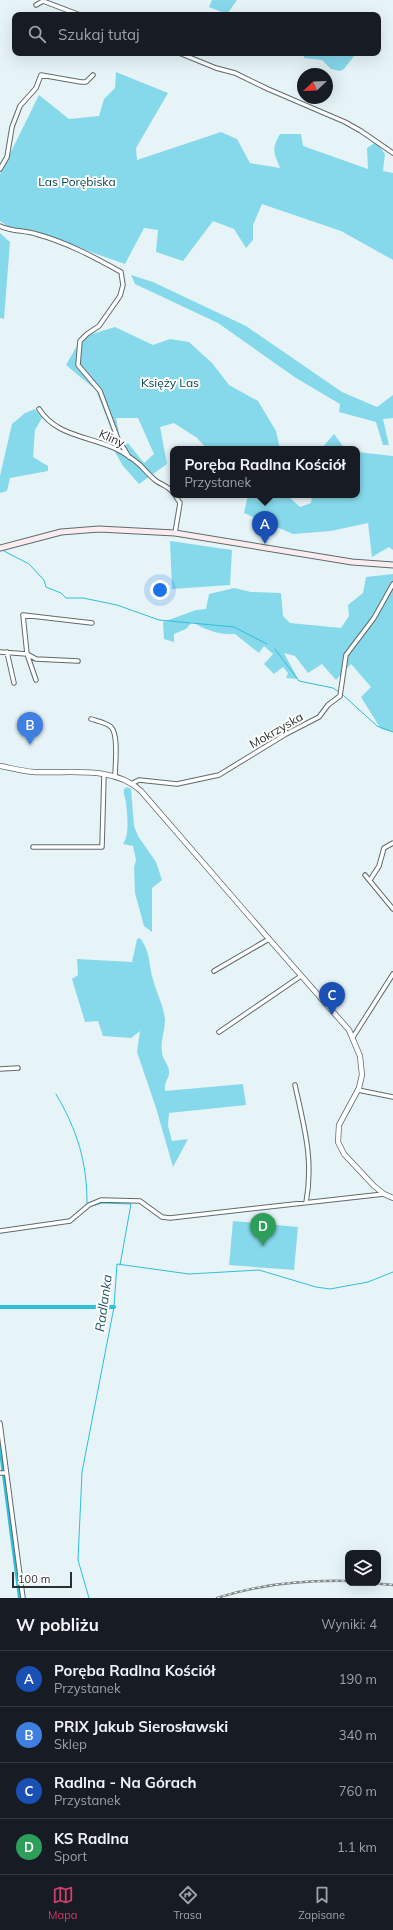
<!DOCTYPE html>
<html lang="pl">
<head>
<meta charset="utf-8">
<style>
  :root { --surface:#171b24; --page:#242831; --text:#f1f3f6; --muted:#9ea1a6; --line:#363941; --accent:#ce3f69 }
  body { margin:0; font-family:Mulish,sans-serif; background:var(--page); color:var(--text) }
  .controls { position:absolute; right:12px; bottom:12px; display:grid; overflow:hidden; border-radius:8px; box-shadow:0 4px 16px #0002 }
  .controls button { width:36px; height:36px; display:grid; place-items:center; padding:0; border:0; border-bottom:1px solid var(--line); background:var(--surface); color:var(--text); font:20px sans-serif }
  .compass { position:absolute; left:297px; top:68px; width:36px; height:36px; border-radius:50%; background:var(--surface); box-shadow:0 4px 16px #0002; rotate:247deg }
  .scale { position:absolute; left:12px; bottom:10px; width:60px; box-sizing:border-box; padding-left:4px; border:2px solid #2b3132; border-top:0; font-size:11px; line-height:14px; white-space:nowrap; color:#2b3132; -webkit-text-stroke:3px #fefefe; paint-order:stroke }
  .you { position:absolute; left:160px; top:590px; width:14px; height:14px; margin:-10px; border:3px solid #fff; border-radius:50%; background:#1a73e8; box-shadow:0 0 0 6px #1a73e833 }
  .badge { display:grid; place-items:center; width:26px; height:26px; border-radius:50%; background:var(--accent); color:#fff; font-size:13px; font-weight:700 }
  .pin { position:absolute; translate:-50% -33px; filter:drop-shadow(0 1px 2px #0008) }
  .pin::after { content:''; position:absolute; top:21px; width:14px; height:12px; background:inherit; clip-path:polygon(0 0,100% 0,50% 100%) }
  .popup { position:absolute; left:170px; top:446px; width:190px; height:52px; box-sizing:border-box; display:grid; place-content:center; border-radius:8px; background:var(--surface); filter:drop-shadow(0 1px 3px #0005); font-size:13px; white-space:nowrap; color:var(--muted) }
  .popup b { font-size:15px; color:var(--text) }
  .popup::after { content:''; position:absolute; left:50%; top:100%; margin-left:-8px; border:8px solid transparent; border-top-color:var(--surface) }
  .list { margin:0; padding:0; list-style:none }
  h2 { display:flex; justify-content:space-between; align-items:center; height:52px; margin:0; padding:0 16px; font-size:17px }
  h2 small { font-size:13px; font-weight:400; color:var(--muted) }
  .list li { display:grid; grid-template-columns:26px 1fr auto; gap:12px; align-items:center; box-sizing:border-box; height:56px; padding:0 16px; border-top:1px solid var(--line) }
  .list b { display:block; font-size:15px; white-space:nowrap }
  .list p { margin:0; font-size:13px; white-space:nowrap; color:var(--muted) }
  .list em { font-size:13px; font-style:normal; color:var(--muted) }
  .icon { flex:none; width:22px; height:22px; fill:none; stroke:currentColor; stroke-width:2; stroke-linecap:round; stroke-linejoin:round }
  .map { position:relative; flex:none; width:393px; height:1598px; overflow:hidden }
  .search { position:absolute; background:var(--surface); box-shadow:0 4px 16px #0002; left:12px; right:12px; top:12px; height:44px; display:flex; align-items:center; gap:10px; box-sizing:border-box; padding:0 14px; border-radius:8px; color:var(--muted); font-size:15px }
  .sheet { height:276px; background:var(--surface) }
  nav { display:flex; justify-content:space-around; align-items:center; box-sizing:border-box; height:56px; border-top:1px solid var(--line); background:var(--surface); font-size:11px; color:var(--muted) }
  nav a { display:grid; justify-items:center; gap:2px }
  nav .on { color:var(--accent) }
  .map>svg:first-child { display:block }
  .green { fill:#86d9eb }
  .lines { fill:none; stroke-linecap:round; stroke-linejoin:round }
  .stream { stroke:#2ebfd9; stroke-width:1 }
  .canal { stroke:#2ebfd9; stroke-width:4 }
  .minor-casing { stroke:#5f6b6e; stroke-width:5.5 }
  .tertiary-casing { stroke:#5f6b6e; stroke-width:6 }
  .secondary-casing { stroke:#5f6b6e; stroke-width:7 }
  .minor { stroke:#fff; stroke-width:3.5 }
  .tertiary { stroke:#fff; stroke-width:4.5 }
  .secondary { stroke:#fbedef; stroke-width:5 }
  .rail-casing { stroke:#7e888a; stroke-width:2.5 }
  .rail { stroke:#fefefe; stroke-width:1; stroke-dasharray:3; stroke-linecap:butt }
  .labels { text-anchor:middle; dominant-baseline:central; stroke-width:4; stroke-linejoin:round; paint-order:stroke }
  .park-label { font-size:12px; fill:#05454f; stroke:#fefefe }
  .street-label { font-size:12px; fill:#2b3132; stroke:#fefefe }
  .water-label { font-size:13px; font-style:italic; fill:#215964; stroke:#fefefe }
</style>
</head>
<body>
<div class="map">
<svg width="393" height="1598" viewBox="0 0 393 1598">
  <rect width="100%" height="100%" fill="#e6f4f7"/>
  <path class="green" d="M212 0H237L227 14 209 7Z
    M303 53H367L354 56 344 69 340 71 331 69 322 60 304 58Z
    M116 72 168 93 136 148 137 160 221 132 237 139 250 163 280 168C274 152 271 150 280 134H301L303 146 368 169 367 148 376 142 385 154 383 171 393 173V260L341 231 262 204 253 225V240L246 248 234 229 213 221 183 261 156 252 158 230 144 228 125 264 36 233 9 227 0 221V174L39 95 69 119 99 116 104 99 115 88Z
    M0 233 10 242 4 319 0 318Z
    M131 275 153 282 246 326 342 392 377 407 393 395V418L383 419 389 445H383L376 422 339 412 340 404 296 378 218 323 135 284Z
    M115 327 153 345 170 339 189 342 212 363 229 385 258 401 276 431 280 449H207L197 438 174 423 160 427 167 464 139 484 123 466 115 452 128 443 144 463 154 454 138 418H116L119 433 115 439 96 390 66 365 82 337Z
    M35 409 42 418 35 430 33 457 48 466V471L10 478 7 491 0 493V476L12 424 25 413Z
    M334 434 345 449H321Z
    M357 452 393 456V550L389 547 372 557 368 523 331 531 293 534 244 513 248 495H287L300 507 311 503 312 495H357Z
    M170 541 232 550 230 585 172 589Z
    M393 574V732L381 729 361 697 371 687 351 664 336 680 322 664 308 673 295 656 284 653 298 679 286 678 288 673 283 667 274 674 264 664 273 654 264 646 259 653 235 634C218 635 206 630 192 622L186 629 174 634V642L164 639 163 622 196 610 206 609 209 594 234 588 251 592 281 593 283 616 290 623 341 628 349 616 348 605 363 593 366 577Z
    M127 787 131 789 134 826 138 836 156 862 162 880 152 888V932L144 926 135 893 134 867 136 860 133 846 123 844C130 834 127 813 126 802 125 797 123 793 124 789Z
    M140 938C151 953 148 962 153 979 156 992 164 1006 165 1020 165 1032 159 1043 163 1057 165 1062 170 1067 169 1074 168 1080 164 1082 165 1091L243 1084 246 1105 169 1113 168 1126 172 1141 188 1139 173 1167 156 1108 137 1052 140 1031 131 1038 103 1036 98 1021 85 1022 72 979 78 975 77 959 132 962 137 939Z
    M233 1221 298 1227 294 1270 229 1265Z"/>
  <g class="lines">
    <path class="stream" d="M4 551 29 564 44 580 46 587 61 593 66 598H83L117 605 159 620 234 627 267 644
      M275 649 299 681 333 688 339 692
      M342 694 377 726 393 732
      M56 1094C77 1130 87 1161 87 1203
      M92 1206 102 1203 131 1204 120 1265
      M89 1598 78 1560 82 1472 114 1307 117 1264 189 1274 259 1270 316 1287 330 1289 368 1282 393 1272"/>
    <path class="canal" d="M0 1307H114
      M0 1444 20 1598"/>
    <defs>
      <path id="minor" d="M36 5 43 1 80 15
        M179 53 216 68 235 73 268 89 345 122 361 131 393 153
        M0 169 7 157 12 127 20 106 36 88 41 75 81 82H86L93 75
        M0 226C12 232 24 230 36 234 66 242 94 257 121 272L123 285 120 296 99 326 87 334 80 341 78 365 100 391 118 439 129 457
        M39 409C56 436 88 436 114 448 123 452 133 459 140 465 145 470 150 476 155 480 161 485 169 486 173 493
        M175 495 180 503 175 533
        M0 652 27 654 36 659 78 661
        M7 652 14 683
        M36 680 27 654 23 615 92 623
        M91 719C97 721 107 723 111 727 119 734 115 766 115 777
        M133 783 139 780 177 784 219 775 286 734 319 717 328 705 340 696 346 655 374 618 393 584
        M33 847H102L104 775
        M365 875 393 909
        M370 880 379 866 384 848 393 843
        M214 971 269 939
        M219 1032 301 976
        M353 1037 393 974
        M0 1069 18 1068
        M295 1085C304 1127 314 1159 306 1203
        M358 1090 393 1097
        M0 1231 70 1221 89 1205 101 1200 140 1201 162 1217 170 1218 384 1194
        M0 1423 23 1598
        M0 1473H6"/>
      <path id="tertiary" d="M0 766C11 768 22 771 34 772 68 774 114 765 141 791L269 939 349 1030 360 1056 362 1075 359 1088 339 1125 338 1142 344 1154 374 1186 384 1194 393 1198"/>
      <path id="secondary" d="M0 548 61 532 99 529 175 533 352 562 393 565"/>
    </defs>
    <use href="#minor" class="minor-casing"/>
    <use href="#tertiary" class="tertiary-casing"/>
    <use href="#secondary" class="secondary-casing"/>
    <use href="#minor" class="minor"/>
    <use href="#tertiary" class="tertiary"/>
    <use href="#secondary" class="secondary"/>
    <defs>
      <path id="rail" d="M371 1583 393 1585
        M217 1598C260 1584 303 1580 348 1581"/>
    </defs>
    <use href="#rail" class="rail-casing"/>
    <use href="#rail" class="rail"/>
  </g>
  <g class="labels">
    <g class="park-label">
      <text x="77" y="181">Las Porębiska</text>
      <text x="170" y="382">Księży Las</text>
    </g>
    <g class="street-label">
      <text transform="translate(112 438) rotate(24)">Kliny</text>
      <text transform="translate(276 730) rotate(-30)">Mokrzyska</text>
    </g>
    <g class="water-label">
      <text transform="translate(103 1303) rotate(-82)">Radlanka</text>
    </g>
  </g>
</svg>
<div class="controls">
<button><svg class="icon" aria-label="layers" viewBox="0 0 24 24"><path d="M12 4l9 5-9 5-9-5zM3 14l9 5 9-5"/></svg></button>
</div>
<svg class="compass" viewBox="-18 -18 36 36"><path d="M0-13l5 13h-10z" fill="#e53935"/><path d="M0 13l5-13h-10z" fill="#9ea1a6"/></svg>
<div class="scale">100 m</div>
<div class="you"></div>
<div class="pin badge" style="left:265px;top:544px;background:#1a4fb4">A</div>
<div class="popup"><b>Poręba Radlna Kościół</b>Przystanek</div>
<div class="pin badge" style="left:30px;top:745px;background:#3f7fe0">B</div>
<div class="pin badge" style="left:332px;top:1015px;background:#1a4fb4">C</div>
<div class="pin badge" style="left:263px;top:1246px;background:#2e9e5b">D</div>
<div class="search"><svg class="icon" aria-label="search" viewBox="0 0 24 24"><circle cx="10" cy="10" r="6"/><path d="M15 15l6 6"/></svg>Szukaj tutaj</div>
</div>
<section class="sheet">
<h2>W pobliżu<small>Wyniki: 4</small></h2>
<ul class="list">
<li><span class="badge" style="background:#1a4fb4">A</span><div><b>Poręba Radlna Kościół</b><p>Przystanek</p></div><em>190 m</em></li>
<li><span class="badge" style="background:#3f7fe0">B</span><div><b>PRIX Jakub Sierosławski</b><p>Sklep</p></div><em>340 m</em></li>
<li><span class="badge" style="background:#1a4fb4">C</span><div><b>Radlna - Na Górach</b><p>Przystanek</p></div><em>760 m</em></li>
<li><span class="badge" style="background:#2e9e5b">D</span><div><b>KS Radlna</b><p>Sport</p></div><em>1.1 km</em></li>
</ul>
</section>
<nav>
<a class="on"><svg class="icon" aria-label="map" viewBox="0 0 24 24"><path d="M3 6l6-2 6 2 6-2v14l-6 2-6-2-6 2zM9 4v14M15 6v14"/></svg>Mapa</a>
<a><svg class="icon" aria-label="directions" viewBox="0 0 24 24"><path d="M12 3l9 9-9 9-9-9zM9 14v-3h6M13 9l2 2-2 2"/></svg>Trasa</a>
<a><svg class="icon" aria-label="saved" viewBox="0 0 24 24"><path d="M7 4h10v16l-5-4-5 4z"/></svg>Zapisane</a>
</nav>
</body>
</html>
